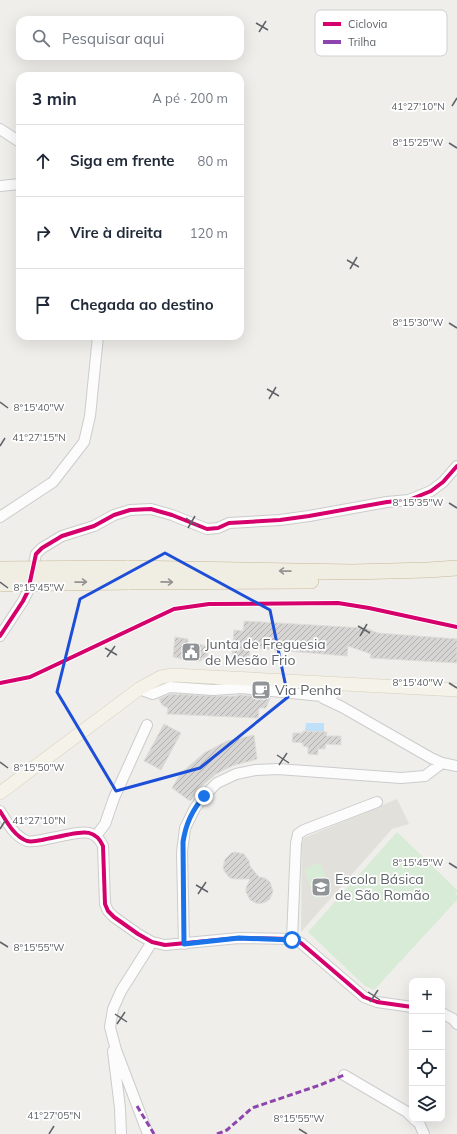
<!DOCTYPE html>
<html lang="pt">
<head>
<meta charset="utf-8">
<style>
  :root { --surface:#fff; --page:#f2f2f3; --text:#1f2937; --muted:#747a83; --line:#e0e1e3 }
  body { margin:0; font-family:Mulish,sans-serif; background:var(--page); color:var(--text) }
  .controls { position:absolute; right:12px; bottom:12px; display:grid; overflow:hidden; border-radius:8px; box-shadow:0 4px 16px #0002 }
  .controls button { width:36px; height:36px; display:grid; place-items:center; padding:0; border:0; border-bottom:1px solid var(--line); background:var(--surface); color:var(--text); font:20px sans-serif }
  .stop { position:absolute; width:12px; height:12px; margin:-9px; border:3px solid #1a73e8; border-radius:50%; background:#fff }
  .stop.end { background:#1a73e8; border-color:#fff; box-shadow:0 1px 4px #0008 }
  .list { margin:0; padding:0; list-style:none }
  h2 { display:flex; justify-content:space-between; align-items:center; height:52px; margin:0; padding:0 16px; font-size:17px }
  h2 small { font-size:13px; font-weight:400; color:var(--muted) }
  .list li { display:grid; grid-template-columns:26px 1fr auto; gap:12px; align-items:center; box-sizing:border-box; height:72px; padding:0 16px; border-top:1px solid var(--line) }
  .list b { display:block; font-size:15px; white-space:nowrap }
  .list em { font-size:13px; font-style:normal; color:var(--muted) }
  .icon { flex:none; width:22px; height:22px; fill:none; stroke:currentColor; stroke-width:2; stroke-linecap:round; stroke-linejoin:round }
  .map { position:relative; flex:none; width:457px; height:1134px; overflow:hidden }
  .search { position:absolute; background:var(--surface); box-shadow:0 4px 16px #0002; left:16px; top:16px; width:228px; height:44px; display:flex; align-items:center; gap:10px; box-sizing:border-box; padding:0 14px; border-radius:12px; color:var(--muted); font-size:15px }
  .panel { position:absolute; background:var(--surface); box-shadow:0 4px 16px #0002; left:16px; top:72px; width:228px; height:268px; border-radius:12px }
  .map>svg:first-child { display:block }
  .education { fill:#e2e0da }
  .green { fill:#d8ebd6 }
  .water { fill:#bfe0f9 }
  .building { fill:url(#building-hatch); stroke:#deddd9 }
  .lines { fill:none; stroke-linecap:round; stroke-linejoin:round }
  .minor-casing { stroke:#cbcccc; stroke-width:12 }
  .major-casing { stroke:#d7ceb8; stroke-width:14 }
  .highway-casing { stroke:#c8b996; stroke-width:16 }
  .minor { stroke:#fdfcfc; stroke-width:10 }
  .major { stroke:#f4f2e9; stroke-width:13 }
  .highway { stroke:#f0ede3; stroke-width:15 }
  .highway-bridge-casing { stroke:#c8b996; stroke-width:16; stroke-linecap:butt }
  .highway-bridge { stroke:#f0ede3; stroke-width:15 }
  .quiet { stroke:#8e44ad; stroke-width:3; stroke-dasharray:6 3; stroke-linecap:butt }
  .cycleway-casing { stroke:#fff; stroke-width:6 }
  .cycleway { stroke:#d6006c; stroke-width:4 }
  .oneway { stroke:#929393 }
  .route { stroke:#1a73e8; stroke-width:5 }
  .marked { fill:none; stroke:#1d4ed8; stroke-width:3; stroke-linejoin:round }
  .ticks { fill:none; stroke:#5f6368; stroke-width:1.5 }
  .labels { text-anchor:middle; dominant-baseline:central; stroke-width:3.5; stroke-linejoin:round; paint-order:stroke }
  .poi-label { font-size:14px; fill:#5f6368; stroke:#fff; text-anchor:start }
  .key { fill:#fff; stroke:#cfd0d2; stroke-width:1 }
  .key-label { font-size:11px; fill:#5f6368 }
  .ticks-label { font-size:10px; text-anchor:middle; fill:#5f6368; stroke:#fff; stroke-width:3.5; stroke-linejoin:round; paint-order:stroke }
</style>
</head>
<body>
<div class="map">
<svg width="457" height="1134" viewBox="0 0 457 1134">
  <defs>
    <pattern id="building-hatch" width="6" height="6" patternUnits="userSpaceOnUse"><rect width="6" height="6" fill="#d6d5d3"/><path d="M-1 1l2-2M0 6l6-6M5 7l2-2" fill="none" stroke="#b1b0af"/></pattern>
  </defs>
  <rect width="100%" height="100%" fill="#efeeea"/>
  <path class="education" d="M397 799 409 824 392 829 301 932 302 843 304 838Z"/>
  <path class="green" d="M397 832 457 890V892L455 894 457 896V900L374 990 365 986 308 932Z
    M320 862 332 891 315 899 304 869Z"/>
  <path class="water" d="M306 723H324V732L305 731Z"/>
  <path class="building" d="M244 621 363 628V627L378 633 457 639V663L370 658 371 654 348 646 347 656 250 648 249 658 232 656 234 630 243 631Z
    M175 637 188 639V643L209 646 207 659 202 658 201 661H192L173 657Z
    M171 694 213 696H237V695H242L254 696 255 698H270L266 708H259L258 718 167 714 168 708 162 705 159 699Z
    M164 724 181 733 161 770 144 761Z
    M303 731 327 732 326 736H341V745L326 744 325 749H318V755L308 754V747L303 746V743L292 742 293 733H303Z
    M254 735 257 759 232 766 216 774 202 786 190 801 172 788 180 774 204 753 227 741Z
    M235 852 244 854 249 861 250 866 259 877 265 878 270 882 273 891 270 899 266 902 258 904 250 900 246 892V888L250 879H234L230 878 224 871 223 867 225 859 231 853Z"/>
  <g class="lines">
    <defs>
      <path id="minor" d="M0 129 20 142
        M0 186 20 184
        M0 517 53 482 84 442 90 416 98 336
        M0 636 23 601 28 591 36 554 42 548 62 536 94 526 114 515 130 510 151 509 172 515 207 529 218 528 229 523 280 520 309 516 387 502 409 500 431 491 443 482 457 466
        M139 689 153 694 170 687 213 690 242 688 331 697 341 683
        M323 698 342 707 431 758 442 763 457 766
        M0 811C7 822 14 836 27 841 31 842 37 841 42 840 50 838 58 837 66 835 82 832 95 828 103 846L105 904 108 911 114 917 138 934 152 942 165 945 239 938 292 939 301 943 364 997 377 1002 412 1007
        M96 836 105 824 114 798 147 725
        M292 939 296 843 298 834 304 830 377 802
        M184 944 182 852 185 828 195 808 204 796 217 783 236 774 256 770 278 769 401 778 425 776 442 763
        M442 1013 453 1019 457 1024
        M113 1051 120 1108 121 1134
        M344 1075 407 1112 412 1117
        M414 1119 419 1123 424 1134
        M148 1134 116 1050 110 1027 113 1009 121 991 152 942"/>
      <path id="major" d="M0 793 139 689 161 677 173 675 457 690"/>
      <path id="highway" d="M127 568 352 572 428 570 457 568
        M128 582 311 581"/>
    </defs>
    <use href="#minor" class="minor-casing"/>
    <use href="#major" class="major-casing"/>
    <use href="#highway" class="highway-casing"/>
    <use href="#minor" class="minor"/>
    <use href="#major" class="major"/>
    <use href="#highway" class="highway"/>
    <defs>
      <path id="highway-bridge" d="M0 569 127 568
        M0 584 128 582"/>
    </defs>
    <use href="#highway-bridge" class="highway-bridge-casing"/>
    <use href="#highway-bridge" class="highway-bridge"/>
    <path class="quiet" d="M137 1106 154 1134
      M217 1134 227 1130 252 1108 320 1085 344 1075"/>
    <defs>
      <path id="cycleway" d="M0 636 23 601 28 591 36 554 42 548 62 536 94 526 114 515 130 510 151 509 172 515 207 529 218 528 229 523 280 520 309 516 387 502 409 500 431 491 443 482 457 466
        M0 683 30 677 174 609 209 604 338 603 369 608 457 627
        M0 811C7 822 14 836 27 841 31 842 37 841 42 840 50 838 58 837 66 835 82 832 95 828 103 846L105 904 108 911 114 917 138 934 152 942 165 945 239 938 292 939 301 943 364 997 377 1002 412 1007"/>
    </defs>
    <use href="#cycleway" class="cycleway-casing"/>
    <use href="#cycleway" class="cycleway"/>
  </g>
  <defs><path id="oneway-shaft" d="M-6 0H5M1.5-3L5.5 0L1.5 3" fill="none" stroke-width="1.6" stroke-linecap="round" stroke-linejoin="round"/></defs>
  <g class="oneway">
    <use href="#oneway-shaft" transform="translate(285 571) rotate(-179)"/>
    <use href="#oneway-shaft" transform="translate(81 582) rotate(-1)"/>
    <use href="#oneway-shaft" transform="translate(167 582) rotate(1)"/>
  </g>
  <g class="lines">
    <path class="route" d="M204 796C192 811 186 823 183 842L184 944 239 938 292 940"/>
  </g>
  <path class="marked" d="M165 553 270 610 288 697 200 768 116 791 57 692 80 599Z"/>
  <path class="ticks" d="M256 23 268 30M259 32 266 21M452 106 457 98M449 143 457 148M347 260 359 267M350 269 357 257M449 323 457 328M267 389 279 396M269 399 276 387M0 402 8 408M0 446 5 438M449 503 457 508M186 518 198 526M188 528 195 516M0 582 8 588M358 626 370 633M360 636 367 624M105 648 117 655M107 657 115 646M449 683 457 688M277 755 289 763M0 762 8 768M279 765 287 753M0 829 5 821M449 863 457 868M196 885 208 892M198 894 206 882M0 942 8 947M368 992 380 1000M370 1002 378 990M115 1014 127 1022M117 1024 125 1012M299 1129 307 1134M49 1134 54 1126"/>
  <defs>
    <symbol id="civic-square" viewBox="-11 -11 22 22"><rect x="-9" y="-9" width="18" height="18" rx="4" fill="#919496" stroke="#fff"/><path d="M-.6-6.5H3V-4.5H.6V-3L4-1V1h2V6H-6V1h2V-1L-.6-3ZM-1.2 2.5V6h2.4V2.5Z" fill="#fff"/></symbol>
    <symbol id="cafe-square" viewBox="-11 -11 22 22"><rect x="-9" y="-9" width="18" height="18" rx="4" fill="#919496" stroke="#fff"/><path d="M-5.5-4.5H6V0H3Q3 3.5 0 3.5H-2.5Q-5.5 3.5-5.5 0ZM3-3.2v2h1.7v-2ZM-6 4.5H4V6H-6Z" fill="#fff"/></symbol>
    <symbol id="school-square" viewBox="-11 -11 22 22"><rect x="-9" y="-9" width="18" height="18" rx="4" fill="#919496" stroke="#fff"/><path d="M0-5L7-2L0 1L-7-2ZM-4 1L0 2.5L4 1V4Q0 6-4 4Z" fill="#fff"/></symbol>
  </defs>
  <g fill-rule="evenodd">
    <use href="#civic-square" x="180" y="641" width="22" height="22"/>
    <use href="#cafe-square" x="250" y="679" width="22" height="22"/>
    <use href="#school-square" x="310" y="876" width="22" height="22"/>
  </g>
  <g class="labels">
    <g class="poi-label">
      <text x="205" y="644">Junta de Freguesia<tspan x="205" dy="16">de Mesão Frio</tspan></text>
      <text x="275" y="690">Via Penha</text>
      <text x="335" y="879">Escola Básica<tspan x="335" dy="16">de São Romão</tspan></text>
    </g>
  </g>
  <rect x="315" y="10" width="132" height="46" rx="6" class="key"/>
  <rect x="323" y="22" width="18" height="4" fill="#d6006c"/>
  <rect x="323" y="40" width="18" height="4" fill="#8e44ad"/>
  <g class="key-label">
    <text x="348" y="28">Ciclovia</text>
    <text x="348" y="46">Trilha</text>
  </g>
  <g class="ticks-label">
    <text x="418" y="110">41°27'10"N</text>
    <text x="418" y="146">8°15'25"W</text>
    <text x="418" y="326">8°15'30"W</text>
    <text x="39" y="411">8°15'40"W</text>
    <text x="39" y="441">41°27'15"N</text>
    <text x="418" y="506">8°15'35"W</text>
    <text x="39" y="591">8°15'45"W</text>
    <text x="418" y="686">8°15'40"W</text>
    <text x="39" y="771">8°15'50"W</text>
    <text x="39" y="824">41°27'10"N</text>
    <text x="418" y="866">8°15'45"W</text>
    <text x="39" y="951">8°15'55"W</text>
    <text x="54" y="1119">41°27'05"N</text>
    <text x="299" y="1122">8°15'55"W</text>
  </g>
</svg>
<div class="controls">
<button>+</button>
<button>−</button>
<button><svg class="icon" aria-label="locate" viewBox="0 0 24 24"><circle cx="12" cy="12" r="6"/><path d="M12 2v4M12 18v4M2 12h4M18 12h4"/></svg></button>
<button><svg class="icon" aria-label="layers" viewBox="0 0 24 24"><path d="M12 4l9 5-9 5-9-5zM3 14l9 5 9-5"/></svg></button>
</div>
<div class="stop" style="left:292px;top:940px"></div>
<div class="stop end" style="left:204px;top:796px"></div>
<div class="search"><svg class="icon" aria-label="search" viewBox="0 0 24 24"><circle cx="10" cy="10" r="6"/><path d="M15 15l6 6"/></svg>Pesquisar aqui</div>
<section class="panel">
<h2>3 min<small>A pé · 200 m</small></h2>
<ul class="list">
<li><svg class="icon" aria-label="ahead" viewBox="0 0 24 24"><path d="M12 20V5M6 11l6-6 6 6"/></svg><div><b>Siga em frente</b></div><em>80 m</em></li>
<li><svg class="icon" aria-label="right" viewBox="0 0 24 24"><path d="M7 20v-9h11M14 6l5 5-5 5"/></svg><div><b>Vire à direita</b></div><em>120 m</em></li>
<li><svg class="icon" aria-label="arrive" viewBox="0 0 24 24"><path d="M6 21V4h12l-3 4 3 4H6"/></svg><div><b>Chegada ao destino</b></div></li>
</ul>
</section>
</div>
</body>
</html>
